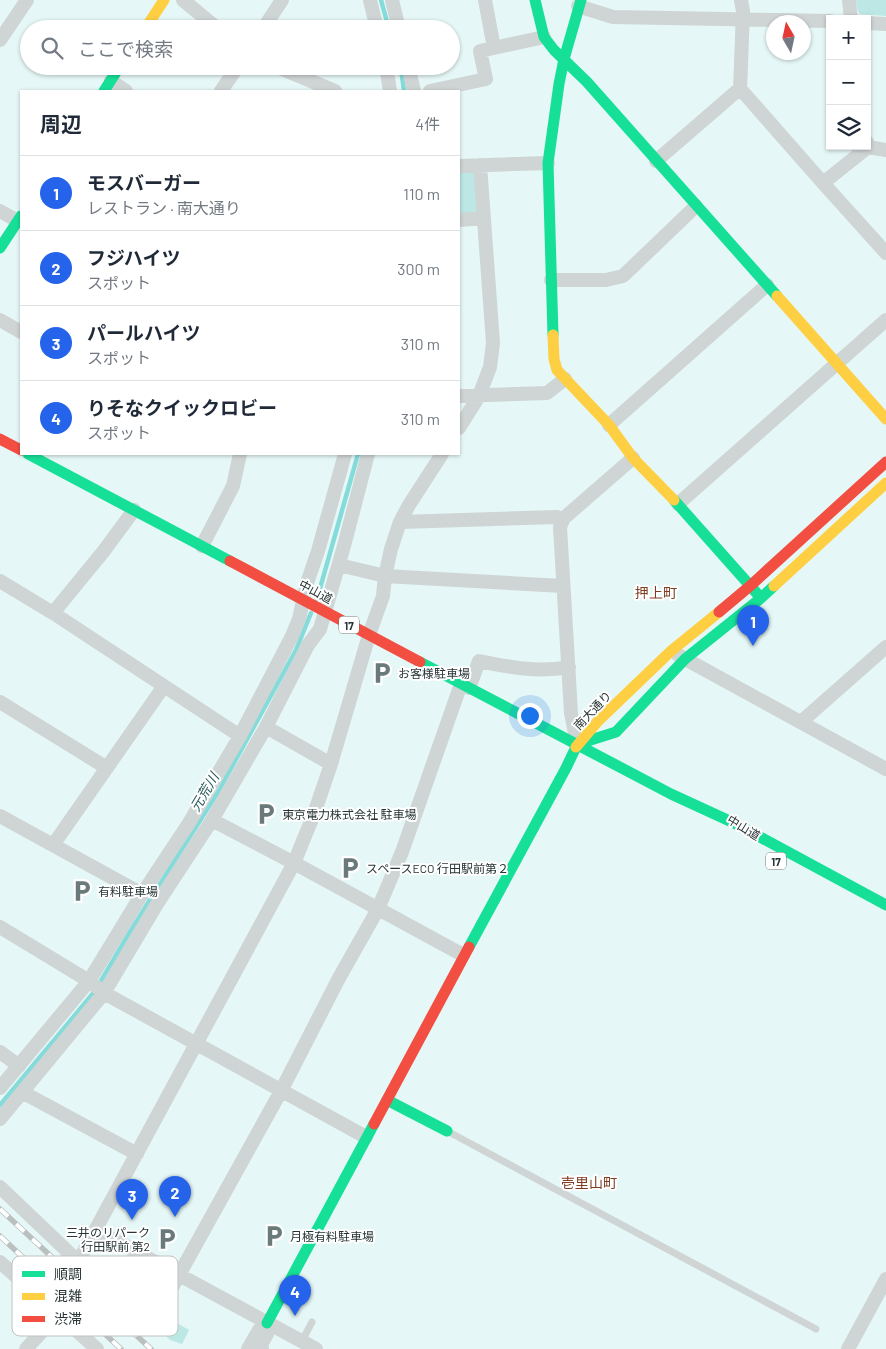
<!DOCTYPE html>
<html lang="ja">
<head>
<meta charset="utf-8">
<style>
  :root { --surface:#fff; --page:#f6f6f7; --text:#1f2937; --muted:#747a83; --line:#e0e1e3; --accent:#2563eb }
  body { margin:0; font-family:Barlow,"Noto Sans JP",sans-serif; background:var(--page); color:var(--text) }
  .controls { position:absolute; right:15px; top:15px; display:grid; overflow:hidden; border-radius:0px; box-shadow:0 1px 4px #0004 }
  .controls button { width:45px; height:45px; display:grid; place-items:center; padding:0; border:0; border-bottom:1px solid var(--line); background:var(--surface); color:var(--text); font:25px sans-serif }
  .compass { position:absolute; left:766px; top:15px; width:45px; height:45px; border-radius:50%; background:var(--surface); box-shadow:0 1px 4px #0004; rotate:351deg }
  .you { position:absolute; left:529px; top:715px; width:18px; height:18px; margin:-12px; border:4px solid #fff; border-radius:50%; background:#1a73e8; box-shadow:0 0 0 8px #1a73e833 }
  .badge { display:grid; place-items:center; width:32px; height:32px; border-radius:50%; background:var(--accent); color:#fff; font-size:16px; font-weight:700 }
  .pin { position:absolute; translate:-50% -41px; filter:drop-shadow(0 1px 2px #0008) }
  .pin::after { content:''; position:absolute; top:26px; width:18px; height:15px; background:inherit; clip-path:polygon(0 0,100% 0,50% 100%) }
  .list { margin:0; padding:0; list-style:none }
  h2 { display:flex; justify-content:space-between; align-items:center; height:65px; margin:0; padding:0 20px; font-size:21px }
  h2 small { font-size:16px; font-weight:400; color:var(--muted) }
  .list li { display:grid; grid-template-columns:32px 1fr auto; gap:15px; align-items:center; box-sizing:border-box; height:75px; padding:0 20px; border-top:1px solid var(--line) }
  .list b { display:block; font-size:19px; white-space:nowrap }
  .list p { margin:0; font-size:16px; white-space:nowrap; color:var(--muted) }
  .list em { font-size:16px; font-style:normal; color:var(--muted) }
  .icon { flex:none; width:28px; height:28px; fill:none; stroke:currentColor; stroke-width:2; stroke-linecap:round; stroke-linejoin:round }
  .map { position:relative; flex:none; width:886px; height:1349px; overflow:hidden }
  .search { position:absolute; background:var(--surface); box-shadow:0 1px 4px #0004; left:20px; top:20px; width:440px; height:55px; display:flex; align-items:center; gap:12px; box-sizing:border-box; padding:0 18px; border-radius:28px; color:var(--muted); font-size:19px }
  .panel { position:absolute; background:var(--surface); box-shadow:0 1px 4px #0004; left:20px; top:90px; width:440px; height:365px; border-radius:0px }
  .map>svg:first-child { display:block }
  .green { fill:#bce7e5 }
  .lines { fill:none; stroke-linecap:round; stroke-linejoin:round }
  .stream { stroke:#84dbd9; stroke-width:4.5 }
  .lane { stroke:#cfd4d4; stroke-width:7 }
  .street { stroke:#cfd4d4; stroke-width:14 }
  .fast { stroke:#16e098; stroke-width:11 }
  .slow { stroke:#ffcf43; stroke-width:11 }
  .jam { stroke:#f24e42; stroke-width:11 }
  .rail-casing { stroke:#babfbf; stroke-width:5.5 }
  .rail { stroke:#fff; stroke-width:4; stroke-dasharray:11; stroke-linecap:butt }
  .labels { text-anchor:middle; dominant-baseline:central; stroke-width:4; stroke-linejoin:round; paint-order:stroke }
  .shield { fill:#fff; stroke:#687272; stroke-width:1 }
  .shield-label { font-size:11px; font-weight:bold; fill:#283535 }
  .street-label { font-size:12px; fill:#283535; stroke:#fff }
  .poi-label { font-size:12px; fill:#283535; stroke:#fff; text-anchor:start }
  .neighbourhood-label { font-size:14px; fill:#7f3d20; stroke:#fff }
  .water-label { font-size:14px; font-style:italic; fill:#2a5c5b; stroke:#fff }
  .key { fill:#fff; stroke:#bec2c2; stroke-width:1 }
  .key-label { font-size:14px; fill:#283535 }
</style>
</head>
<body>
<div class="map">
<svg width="886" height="1349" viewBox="0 0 886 1349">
  <rect width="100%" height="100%" fill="#e5f7f6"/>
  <path class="green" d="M856 0H886V16L860 14 858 11Z
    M459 173H475L479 213 459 215Z
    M163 1315 189 1330 182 1344 170 1340 157 1327Z"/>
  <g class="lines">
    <path class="stream" d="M381 0 389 29
      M399 66 402 76 404 91
      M317 599 358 454
      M0 1105 95 991 131 930 218 792 296 650 311 613"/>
    <path class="lane" d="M447 1131 816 1329
      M302 1341 312 1322"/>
    <path class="street" d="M183 0 218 29
      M370 0 377 29
      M392 0 399 29
      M485 0 494 48
      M849 0 851 19
      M578 6 613 17 830 21
      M867 23 886 24
      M263 29 282 0
      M0 40 27 0
      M275 66 335 91
      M386 66 390 91
      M408 66 414 91
      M111 81 126 91
      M221 91 238 66
      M430 91 486 79 480 51 544 37
      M740 91 743 11 741 0
      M868 147 886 150
      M656 161 737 91 743 92 823 183 886 253
      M459 166 548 163
      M823 183 868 147 867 142
      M0 211 18 221
      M459 220 484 218
      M551 280H606L623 276 696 206
      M0 320 21 332
      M459 396 547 393 565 379
      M609 425 767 285
      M459 428 479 396 490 367 493 343 480 165
      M678 504 886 320
      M400 522 557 517 562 520
      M202 546 233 486 240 454
      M339 565 385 576 563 586
      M0 581 53 613 240 736
      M53 613 103 552 134 510
      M678 655 886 769
      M469 688 479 661C509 667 538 673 569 667
      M0 702 107 768
      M801 722 886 647
      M266 727 331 764
      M577 744 571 713 560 527 564 518 633 458
      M0 816 142 894
      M212 820 294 863 463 955
      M53 845 164 686
      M0 927 89 981 104 993 366 1137
      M0 1052 19 1066
      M0 1088 89 981 142 894 189 823 240 736 292 636 299 619 307 583 318 551 345 454
      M22 1092 137 1154
      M0 1119 104 993 157 904 212 820 266 727 308 645 320 629 344 546 368 454
      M0 1187 149 1329 281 1091 339 978 378 909 402 852 461 684
      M96 1230 316 1349
      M0 1262 97 1349
      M78 1262 294 863 314 814 331 764 369 635 383 596 385 576 391 549 400 522 409 505 442 454
      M26 1349 58 1314
      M248 1349 259 1330 267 1323
      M262 1349 261 1345 267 1334V1328
      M848 1349 886 1279"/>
    <path class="fast" d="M535 0 544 37 554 50 587 82 777 296
      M104 91 120 66
      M0 248 21 216
      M553 335 548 163 559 84 564 59 581 0
      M28 454 230 561
      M674 500 761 598
      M420 662 671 794 734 823 886 905
      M578 744 616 732 685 659 761 598 774 586
      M469 947 566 768 576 747
      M387 1100 447 1131
      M267 1323 374 1124"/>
    <path class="slow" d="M145 29 164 0
      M777 296 886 419
      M553 335 554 359 557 370 609 425 633 458 674 500
      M774 586 886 483
      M576 747 598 721 671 651 719 612"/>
    <path class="jam" d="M0 439 21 450
      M230 561 420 662
      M719 612 750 586 886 462
      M374 1124 469 947"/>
    <defs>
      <path id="rail" d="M0 1209 151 1349
        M0 1236 121 1349"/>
    </defs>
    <use href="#rail" class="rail-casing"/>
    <use href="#rail" class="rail"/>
  </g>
  <defs>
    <symbol id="parking-bare" viewBox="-9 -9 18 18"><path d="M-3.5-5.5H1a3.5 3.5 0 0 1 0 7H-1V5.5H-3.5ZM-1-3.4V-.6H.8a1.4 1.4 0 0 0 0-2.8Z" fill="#6a7979" stroke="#fff" stroke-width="2.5" paint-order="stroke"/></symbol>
  </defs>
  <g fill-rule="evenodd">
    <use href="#parking-bare" x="366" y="657" width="32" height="32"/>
    <use href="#parking-bare" x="250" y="798" width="32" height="32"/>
    <use href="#parking-bare" x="334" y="852" width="32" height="32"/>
    <use href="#parking-bare" x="66" y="875" width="32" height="32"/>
    <use href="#parking-bare" x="258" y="1220" width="32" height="32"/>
    <use href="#parking-bare" x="151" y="1223" width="32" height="32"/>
  </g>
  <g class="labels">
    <g class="shield">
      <rect x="339" y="616.5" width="20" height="17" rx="4"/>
      <rect x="766" y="852.5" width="20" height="17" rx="4"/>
    </g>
    <g class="shield-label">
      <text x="349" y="625">17</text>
      <text x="776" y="861">17</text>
    </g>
    <g class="street-label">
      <text transform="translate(316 591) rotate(28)">中山道</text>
      <text transform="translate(592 710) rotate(-46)">南大通り</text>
      <text transform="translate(744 827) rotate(31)">中山道</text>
    </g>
    <g class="poi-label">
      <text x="398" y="673">お客様駐車場</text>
      <text x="282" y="814">東京電力株式会社 駐車場</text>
      <text x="366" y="868">スペースECO 行田駅前第２</text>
      <text x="98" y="891">有料駐車場</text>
      <text x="150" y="1232" text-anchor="end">三井のリパーク<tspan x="150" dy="14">行田駅前 第2</tspan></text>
      <text x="290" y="1236">月極有料駐車場</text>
    </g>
    <g class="neighbourhood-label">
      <text x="656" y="592">押上町</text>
      <text x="589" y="1182">壱里山町</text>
    </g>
    <g class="water-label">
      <text transform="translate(204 792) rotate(-59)">元荒川</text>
    </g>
  </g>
  <rect x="12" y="1256" width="166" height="80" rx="8" class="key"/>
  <rect x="22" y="1271" width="23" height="6" fill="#16e098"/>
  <rect x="22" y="1293" width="23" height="7" fill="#ffcf43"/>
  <rect x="22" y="1316" width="23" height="6" fill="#f24e42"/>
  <g class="key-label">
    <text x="54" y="1279">順調</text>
    <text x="54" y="1301">混雑</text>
    <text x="54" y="1324">渋滞</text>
  </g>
</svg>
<div class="controls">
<button>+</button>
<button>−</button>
<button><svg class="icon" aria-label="layers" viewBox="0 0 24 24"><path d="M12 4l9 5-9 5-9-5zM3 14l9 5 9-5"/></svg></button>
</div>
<svg class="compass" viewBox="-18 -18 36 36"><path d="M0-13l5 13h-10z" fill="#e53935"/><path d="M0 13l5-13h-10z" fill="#747a83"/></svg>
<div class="you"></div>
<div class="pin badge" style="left:753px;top:646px">1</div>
<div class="pin badge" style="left:175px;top:1217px">2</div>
<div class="pin badge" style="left:132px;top:1220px">3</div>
<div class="pin badge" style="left:295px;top:1316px">4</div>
<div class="search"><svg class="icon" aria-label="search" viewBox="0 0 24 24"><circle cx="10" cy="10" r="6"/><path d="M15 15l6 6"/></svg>ここで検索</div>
<section class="panel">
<h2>周辺<small>4件</small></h2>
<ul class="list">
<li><span class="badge">1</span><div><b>モスバーガー</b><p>レストラン · 南大通り</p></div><em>110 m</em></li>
<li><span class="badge">2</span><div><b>フジハイツ</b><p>スポット</p></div><em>300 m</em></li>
<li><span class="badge">3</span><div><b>パールハイツ</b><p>スポット</p></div><em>310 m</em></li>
<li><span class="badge">4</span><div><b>りそなクイックロビー</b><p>スポット</p></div><em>310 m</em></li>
</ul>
</section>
</div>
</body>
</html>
